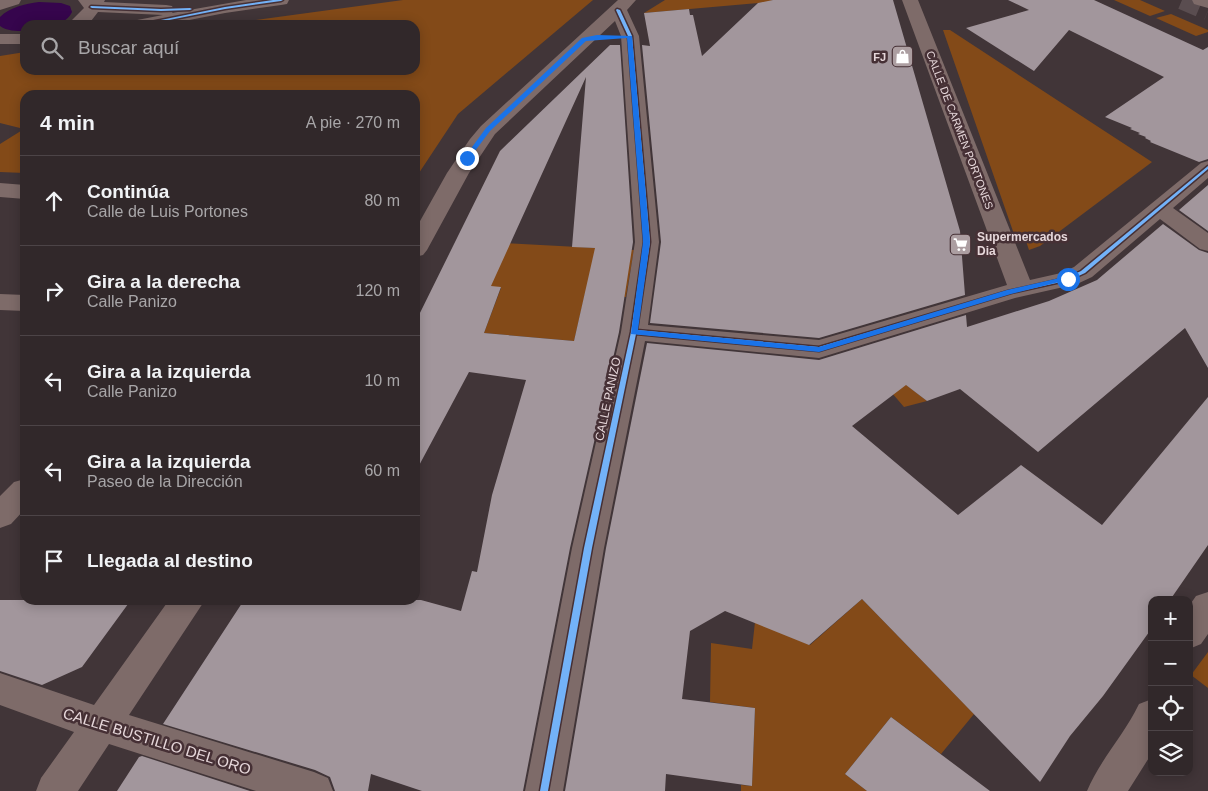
<!DOCTYPE html>
<html lang="es">
<head>
<meta charset="utf-8">
<style>
  :root { --surface:#31282a; --page:#3d3436; --text:#f1f3f6; --muted:#a8a6a8; --line:#4c4447 }
  body { margin:0; font-family:Helvetica,sans-serif; background:var(--page); color:var(--text) }
  .controls { position:absolute; right:15px; bottom:15px; display:grid; overflow:hidden; border-radius:10px; box-shadow:0 2px 12px #0003 }
  .controls button { width:45px; height:45px; display:grid; place-items:center; padding:0; border:0; border-bottom:1px solid var(--line); background:var(--surface); color:var(--text); font:25px sans-serif }
  .stop { position:absolute; width:15px; height:15px; margin:-11px; border:4px solid #1a73e8; border-radius:50%; background:#fff }
  .stop.end { background:#1a73e8; border-color:#fff; box-shadow:0 1px 5px #0008 }
  .list { margin:0; padding:0; list-style:none }
  h2 { display:flex; justify-content:space-between; align-items:center; height:65px; margin:0; padding:0 20px; font-size:21px }
  h2 small { font-size:16px; font-weight:400; color:var(--muted) }
  .list li { display:grid; grid-template-columns:32px 1fr auto; gap:15px; align-items:center; box-sizing:border-box; height:90px; padding:0 20px; border-top:1px solid var(--line) }
  .list b { display:block; font-size:19px; white-space:nowrap }
  .list p { margin:0; font-size:16px; white-space:nowrap; color:var(--muted) }
  .list em { font-size:16px; font-style:normal; color:var(--muted) }
  .icon { flex:none; width:28px; height:28px; fill:none; stroke:currentColor; stroke-width:2; stroke-linecap:round; stroke-linejoin:round }
  .map { position:relative; flex:none; width:1208px; height:791px; overflow:hidden }
  .search { position:absolute; background:var(--surface); box-shadow:0 2px 12px #0003; left:20px; top:20px; width:400px; height:55px; display:flex; align-items:center; gap:12px; box-sizing:border-box; padding:0 18px; border-radius:15px; color:var(--muted); font-size:19px }
  .panel { position:absolute; background:var(--surface); box-shadow:0 2px 12px #0003; left:20px; top:90px; width:400px; height:515px; border-radius:15px }
  .map>svg:first-child { display:block }
  .green { fill:#834a18 }
  .water { fill:#36054d }
  .building { fill:#a2969c; fill-rule:evenodd }
  .lines { fill:none; stroke-linecap:round; stroke-linejoin:round }
  .major-tunnel { stroke:#5a4d50; stroke-width:19; stroke-dasharray:19 9; stroke-linecap:butt }
  .minor { fill:#7e6b69; fill-rule:evenodd }
  .cycleway-casing { stroke:#463035; stroke-width:3 }
  .cycleway { fill:#73b2f8; fill-rule:evenodd }
  .route { fill:#1a73e8 }
  .labels { text-anchor:middle; dominant-baseline:central; stroke-width:5; stroke-linejoin:round; paint-order:stroke }
  .far-poi-label { font-size:11px; font-weight:bold; fill:#e6d7da; stroke:#463035; text-anchor:end }
  .far-street-label { font-size:11px; fill:#e6d7da; stroke:#463035 }
  .poi-label { font-size:12px; font-weight:bold; fill:#e6d7da; stroke:#463035; text-anchor:start }
  .street-label { font-size:12px; fill:#e6d7da; stroke:#463035 }
  .near-street-label { font-size:15px; fill:#e6d7da; stroke:#463035 }
</style>
</head>
<body>
<div class="map">
<svg width="1208" height="791" viewBox="0 0 1208 791">
  <rect width="100%" height="100%" fill="#413538"/>
  <path class="green" d="M403 0H593L458 114 415 179V95H25V173L0 172V144L24 129 0 123V56L25 52V70H415V25H220Z
    M665 0H773L769 2 644 13Z
    M1114 0H1140L1165 11 1150 16Z
    M1171 14 1208 30V32L1196 36 1156 18Z
    M943 30H950L1152 162 1040 246 1029 250 1025 238 1015 237Z
    M503 243 634 250 626 297 585 294 574 341 484 333 501 288 484 286Z
    M874 360 927 401 904 407 867 364Z
    M862 599 974 714 941 754 891 717 845 774 867 791H741V785L752 786 755 708 710 702 711 643 752 649 755 622 810 645Z
    M1208 652V688L1191 675Z"/>
  <path class="water" d="M39 2 61 3 70 6 72 12C64 29 41 25 25 25V31C16 31 7 31 0 26V17C10 7 25 4 39 2Z"/>
  <path class="building" d="M773 0H893L960 231 965 295 819 338 650 323 661 242 642 45 650 46 644 13 689 9 690 15H693L702 56 758 3Z
    M1008 0H1094L1203 50 1208 47V159L1199 162 1150 142 1151 141 1145 138 1146 137 1138 134 1140 133 1130 129 1132 128 1105 117 1164 77 1069 30 1034 71 966 28 1029 10Z
    M610 45H620L633 242 619 332 570 548 523 791H422L371 774 368 791H335L330 777 315 770 163 724 244 600H421L461 611 472 571 477 572 492 495 526 380 469 372 415 473V323L500 151ZM586 77 572 247 595 248 574 341 484 333 501 287 491 286Z
    M1208 185V231L1179 210Z
    M1163 224 1199 250 1208 253V368L1185 328 1038 452 960 389 927 401 906 385 852 426 958 515 1021 465 1102 525 1208 397V545L1170 600H1152V628L1103 696 1070 736 1040 782 862 599 809 645 725 611 690 631 682 699 755 708 752 786 666 774 665 791H565L606 548 647 343 819 360 966 315 967 327 1049 301 1097 280Z
    M0 600H131L82 667 42 685 0 671Z
    M891 717 990 791H867L845 774Z
    M142 756 250 791H117L139 757Z"/>
  <g class="lines">
    <path class="major-tunnel" d="M1182 0 1208 11"/>
    <path class="minor" d="M0 0H21L19 4 0 10Z
      M78 0H105L104 2 166 5 172 6 174 10 172 13 246 0H289L287 4 281 5 225 13 164 25H129L132 21 163 15 98 12 88 25H67L84 8Z
      M618 0H636L627 10 639 36 659 242 648 325 819 340 1007 285 902 0H918L1030 280 1061 273 1074 267 1201 163 1208 161V178L1173 208 1208 233V251L1200 249 1160 219 1092 277 1077 284 1015 298 819 358 645 341 604 548 563 791H525L572 548 621 332 635 242 621 36 615 21 495 134 469 173 427 250 423 255 415 257V230L447 173 470 139 481 126Z
      M1192 0H1208V8L1194 4Z
      M0 34H25V44H0Z
      M0 183 25 185V199L0 197Z
      M0 294 25 295V311L0 310Z
      M25 479V509L11 524 0 528V496L14 482Z
      M1208 592V634L1201 644 1189 649V606L1196 596Z
      M169 600H205L129 715 314 772 328 778 333 791H256L109 744 78 791H36L41 778 74 732 0 705V673L94 705Z
      M1152 699V753L1128 791H1087C1100 760 1124 735 1139 704Z"/>
    <defs>
      <path id="cycleway" d="M273 0H283L281 1 225 9 144 25H136L225 7Z
        M91 6 161 9 190 8 192 9 190 10 161 11 92 8 90 7Z
        M617 9 620 10 632 36 650 242 637 330 819 347 1008 291 1066 278 1081 271 1208 166V169L1085 273 1070 280 1011 293 819 351 636 334 592 548 548 791H540L584 548 631 332 644 242 628 36 616 10Z"/>
    </defs>
    <use href="#cycleway" class="cycleway-casing"/>
    <use href="#cycleway" class="cycleway"/>
  </g>
  <path class="route" d="M597 35 632 36 650 242 638 330 819 347 1007 290 1068 276 1071 279 1011 294 819 352 631 334 643 242 627 38 586 41 490 131 469 159 464 158 486 128 582 38Z"/>
  <defs>
    <symbol id="shop-square" viewBox="-11 -11 22 22"><rect x="-9" y="-9" width="18" height="18" rx="4" fill="#ac9ea1" stroke="#463035"/><path d="M-5-2.5h2.3a2.7 3.5 0 0 1 5.4 0H5L5.5 6h-11ZM-1.5-2.5h3a1.5 2.3 0 0 0-3 0Z" fill="#fff"/></symbol>
    <symbol id="supermarket-square" viewBox="-11 -11 22 22"><rect x="-9" y="-9" width="18" height="18" rx="4" fill="#ac9ea1" stroke="#463035"/><path d="M-6-5.5h2.5l.6 2H6L4.5 2H-2.5L-4.4-4H-6ZM-1.5 3.2a1.3 1.3 0 1 0 .1 0ZM3 3.2a1.3 1.3 0 1 0 .1 0Z" fill="#fff"/></symbol>
  </defs>
  <g fill-rule="evenodd">
    <use href="#shop-square" x="890" y="44" width="25" height="25"/>
    <use href="#supermarket-square" x="948" y="232" width="25" height="25"/>
  </g>
  <g class="labels">
    <g class="far-poi-label">
      <text x="886" y="57">FJ</text>
    </g>
    <g class="far-street-label">
      <text transform="translate(960 130) rotate(69)">CALLE DE CARMEN PORTONES</text>
    </g>
    <g class="poi-label">
      <text x="977" y="237">Supermercados<tspan x="977" dy="14">Dia</tspan></text>
    </g>
    <g class="street-label">
      <text transform="translate(608 399) rotate(-78)">CALLE PANIZO</text>
    </g>
    <g class="near-street-label">
      <text transform="translate(157 741) rotate(17)">CALLE BUSTILLO DEL ORO</text>
    </g>
  </g>
</svg>
<div class="controls">
<button>+</button>
<button>−</button>
<button><svg class="icon" aria-label="locate" viewBox="0 0 24 24"><circle cx="12" cy="12" r="6"/><path d="M12 2v4M12 18v4M2 12h4M18 12h4"/></svg></button>
<button><svg class="icon" aria-label="layers" viewBox="0 0 24 24"><path d="M12 4l9 5-9 5-9-5zM3 14l9 5 9-5"/></svg></button>
</div>
<div class="stop" style="left:1068px;top:279px"></div>
<div class="stop end" style="left:467px;top:158px"></div>
<div class="search"><svg class="icon" aria-label="search" viewBox="0 0 24 24"><circle cx="10" cy="10" r="6"/><path d="M15 15l6 6"/></svg>Buscar aquí</div>
<section class="panel">
<h2>4 min<small>A pie · 270 m</small></h2>
<ul class="list">
<li><svg class="icon" aria-label="ahead" viewBox="0 0 24 24"><path d="M12 20V5M6 11l6-6 6 6"/></svg><div><b>Continúa</b><p>Calle de Luis Portones</p></div><em>80 m</em></li>
<li><svg class="icon" aria-label="right" viewBox="0 0 24 24"><path d="M7 20v-9h11M14 6l5 5-5 5"/></svg><div><b>Gira a la derecha</b><p>Calle Panizo</p></div><em>120 m</em></li>
<li><svg class="icon" aria-label="left" viewBox="0 0 24 24"><path d="M17 20v-9H6M10 6l-5 5 5 5"/></svg><div><b>Gira a la izquierda</b><p>Calle Panizo</p></div><em>10 m</em></li>
<li><svg class="icon" aria-label="left" viewBox="0 0 24 24"><path d="M17 20v-9H6M10 6l-5 5 5 5"/></svg><div><b>Gira a la izquierda</b><p>Paseo de la Dirección</p></div><em>60 m</em></li>
<li><svg class="icon" aria-label="arrive" viewBox="0 0 24 24"><path d="M6 21V4h12l-3 4 3 4H6"/></svg><div><b>Llegada al destino</b></div></li>
</ul>
</section>
</div>
</body>
</html>
